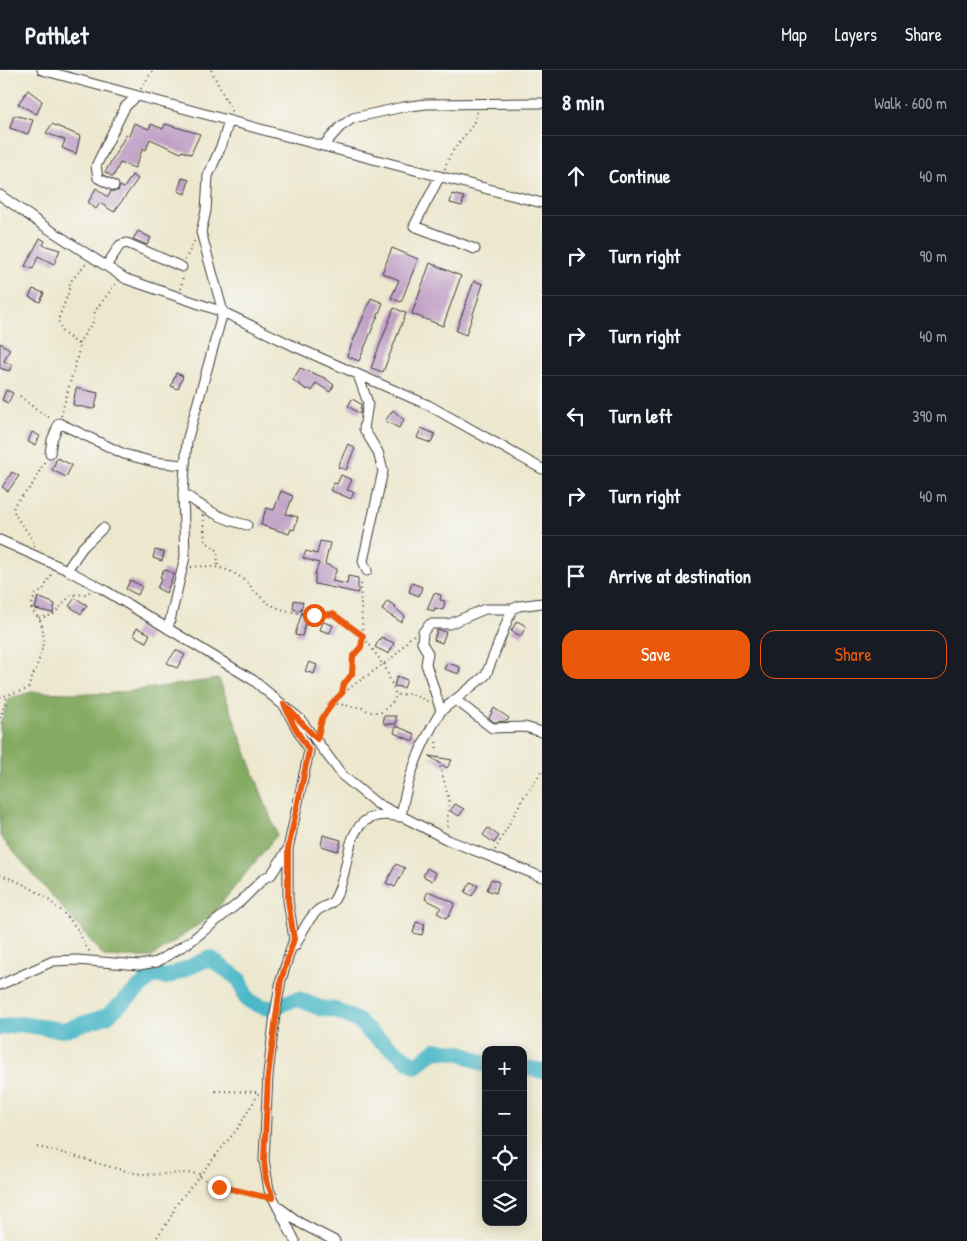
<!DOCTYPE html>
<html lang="en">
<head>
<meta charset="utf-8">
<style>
  :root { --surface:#171b24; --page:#242831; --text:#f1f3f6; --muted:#9ea1a6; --line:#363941; --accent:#ea580c }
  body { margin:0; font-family:"Patrick Hand",sans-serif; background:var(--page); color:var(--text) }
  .controls { position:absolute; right:15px; bottom:15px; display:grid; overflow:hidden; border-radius:10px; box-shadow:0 2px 12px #0003 }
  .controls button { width:45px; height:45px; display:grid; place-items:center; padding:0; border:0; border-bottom:1px solid var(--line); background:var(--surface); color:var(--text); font:25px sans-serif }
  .stop { position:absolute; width:15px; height:15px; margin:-11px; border:4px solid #ea580c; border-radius:50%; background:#fff }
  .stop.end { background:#ea580c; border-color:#fff; box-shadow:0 1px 5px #0008 }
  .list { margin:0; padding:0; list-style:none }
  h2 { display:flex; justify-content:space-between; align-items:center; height:65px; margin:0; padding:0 20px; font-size:21px }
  h2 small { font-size:16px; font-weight:400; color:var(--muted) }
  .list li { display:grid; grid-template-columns:32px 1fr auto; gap:15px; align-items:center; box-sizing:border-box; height:80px; padding:0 20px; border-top:1px solid var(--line) }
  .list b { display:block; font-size:19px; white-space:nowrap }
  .list em { font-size:16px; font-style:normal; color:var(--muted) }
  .actions { display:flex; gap:10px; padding:15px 20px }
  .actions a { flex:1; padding:11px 0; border:1px solid var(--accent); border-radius:15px; text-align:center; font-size:18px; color:var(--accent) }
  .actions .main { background:var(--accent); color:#fff }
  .icon { flex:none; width:28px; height:28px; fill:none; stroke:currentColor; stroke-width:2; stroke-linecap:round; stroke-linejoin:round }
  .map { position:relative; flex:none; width:542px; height:1171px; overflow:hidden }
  header { display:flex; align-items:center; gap:30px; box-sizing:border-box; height:70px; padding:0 25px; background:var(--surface); border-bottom:1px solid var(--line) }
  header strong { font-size:24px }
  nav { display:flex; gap:28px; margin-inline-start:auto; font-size:18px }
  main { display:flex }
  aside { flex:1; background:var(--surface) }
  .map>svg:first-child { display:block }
  .forest { fill:#84ab62; stroke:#50643f }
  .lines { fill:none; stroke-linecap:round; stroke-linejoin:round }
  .river { stroke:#4bb8c7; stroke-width:16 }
  .building { fill:#c1a2c6 }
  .minor-casing { stroke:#3b3a37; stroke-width:11 }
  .path { stroke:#3b3a37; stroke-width:2; stroke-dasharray:1 4; stroke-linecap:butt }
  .minor { stroke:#fff; stroke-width:9 }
  .route { stroke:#ea580c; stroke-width:6 }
</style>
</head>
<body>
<header>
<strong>Pathlet</strong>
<nav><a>Map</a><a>Layers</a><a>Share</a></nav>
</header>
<main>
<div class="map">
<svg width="542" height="1171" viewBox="0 0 542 1171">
  <rect width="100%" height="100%" fill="#f6f6f2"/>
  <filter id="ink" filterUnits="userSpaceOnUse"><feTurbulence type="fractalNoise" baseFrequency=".02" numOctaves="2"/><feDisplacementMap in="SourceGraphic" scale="10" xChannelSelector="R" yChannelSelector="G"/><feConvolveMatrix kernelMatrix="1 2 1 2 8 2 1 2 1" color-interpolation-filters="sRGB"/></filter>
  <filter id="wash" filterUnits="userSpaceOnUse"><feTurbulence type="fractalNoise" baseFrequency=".0096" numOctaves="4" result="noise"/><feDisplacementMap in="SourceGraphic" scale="20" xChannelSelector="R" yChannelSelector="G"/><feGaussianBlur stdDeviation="1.12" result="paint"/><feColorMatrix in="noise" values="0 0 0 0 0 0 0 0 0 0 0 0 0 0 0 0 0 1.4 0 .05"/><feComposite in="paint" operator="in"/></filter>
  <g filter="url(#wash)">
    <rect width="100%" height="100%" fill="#ece7cd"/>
    <path class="forest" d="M219 609 277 765 211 846 152 887H105L0 766V653L10 628 32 622 107 624Z"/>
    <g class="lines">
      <path class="river" d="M0 958 18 954 63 960 107 946 154 905 167 907 210 888 240 910 247 930C279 945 270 935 298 929L320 938 335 940 360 952 369 962 416 996 435 980 462 983 486 995
        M523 997 542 1001"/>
    </g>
    <g id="blocks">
      <path class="building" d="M28 20 42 31 37 44 18 34Z
        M14 45 33 50 28 64 10 58Z
        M134 53 149 59 151 54 163 59 165 54 200 64 191 84 182 81 181 83 150 69 146 80 143 78 135 98 120 93 113 107 105 102 126 65 129 66Z
        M52 54 80 66 76 84 62 78 65 70 46 63Z
        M132 105 138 109 114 142 100 133 96 139 88 133 96 118 108 127 111 121H118L120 116 124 118Z
        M182 108 189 110 185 124 178 121Z
        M452 124 464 127 462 136 450 133Z
        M138 161 151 168 147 175 133 169Z
        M40 168 45 171 43 175 60 180 54 194 38 186 33 199 25 196Z
        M392 178 418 189 401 232 391 228 399 210 382 203Z
        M430 193 461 206 443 256 412 244Z
        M474 211 483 214 466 265 456 261Z
        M33 219 44 223 40 232 29 227Z
        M371 228 383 233 359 291 347 286Z
        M394 238 406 243 383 302 371 298Z
        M0 273 10 279 4 291 12 295 9 301 0 298Z
        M300 298 325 308 334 315 330 322 316 313 312 321 308 318 307 320 293 310Z
        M176 303 183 306 178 319 171 316Z
        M76 318 98 323 95 338 92 339 73 335Z
        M6 320 13 323 8 333 2 330Z
        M352 329 361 334 360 344 348 336Z
        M393 340 404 350 399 358 385 351Z
        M421 358 435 364 431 373 417 368Z
        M32 362 40 366 35 375 28 372Z
        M348 374 355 378 346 400 338 397Z
        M57 388 72 395 66 407 52 400Z
        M12 402 19 406 8 421 2 417Z
        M341 405 352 410 347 420 354 422 351 429 330 420 334 413 337 414Z
        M281 421 293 426 286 444 298 447 294 460 291 459 289 464 261 455 266 438 274 440Z
        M320 471 330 473 325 494 337 499 332 511 347 514 348 506 358 508V523L315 514V504L319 493 303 488 306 481 317 484Z
        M155 480 164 482 162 491 153 488Z
        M164 499 174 504 166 523 157 518 162 508 160 507Z
        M130 510 142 516 138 525 126 519Z
        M412 513 422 517 419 526 409 522Z
        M434 523 441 525 440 530 445 531 443 540 435 538 434 541 427 539Z
        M38 527 55 534 53 543 35 539Z
        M75 528 87 535 81 544 69 536Z
        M294 530 303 532 301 541 293 539Z
        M387 531 396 536 395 538 405 546 401 552 382 540Z
        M302 542 308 544 302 566 295 565Z
        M517 551 526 556 521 566 511 561Z
        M323 552 333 555 330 563 320 560Z
        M137 558 150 564 146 572 133 565Z
        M437 560 446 562 442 573 434 570Z
        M381 567 394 573 389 584 375 577Z
        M176 580 185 585 177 598 167 593Z
        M309 592 317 595 314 604 305 601Z
        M447 593 460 597 459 604 444 599Z
        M397 606 407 610 404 618 394 616Z
        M494 638 509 648 507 651 494 652 489 648Z
        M383 646H396V654H384Z
        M396 656 415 664 413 671 394 663Z
        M429 686 452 690 447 698Z
        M455 734 464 739 459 746 450 741Z
        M488 758 499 766 494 773 483 765Z
        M323 765 341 770 338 781 321 776Z
        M396 794 405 798 395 817 386 813Z
        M427 798 436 803 432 811 423 806Z
        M491 809 499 812 496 823 487 820Z
        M471 812 478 816 472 826 465 822Z
        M428 821 455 833 449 846 446 848 437 843 441 837 425 829Z
        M416 852 425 854 422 865 413 863Z"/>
    </g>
  </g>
  <g filter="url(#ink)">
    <use href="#blocks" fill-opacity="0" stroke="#3b3a37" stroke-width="1"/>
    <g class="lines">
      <defs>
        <path id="minor" d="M42 0 323 76 542 133
          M323 76 340 57 353 48 403 37 426 34 542 33
          M440 106 414 156 475 179
          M114 116 98 108 96 96 125 37 137 26
          M0 125 41 154 126 209 223 242 298 278 428 335 542 399
          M106 196 120 175 127 173 182 197
          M358 305 368 333 364 359 378 382 383 401 363 491 367 501
          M50 383 52 370 59 353 124 384 154 392 183 395
          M183 423C205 439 220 449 247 455
          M0 470 67 500 101 518 253 610 300 649 343 706 376 733 448 770 542 807
          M67 500 83 477 103 458
          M168 559 185 487 183 423 187 371 223 242 201 162 206 141 208 106 222 74 229 51
          M456 630 492 658 525 657 542 662
          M286 639 309 681 288 779V830L294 869 281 910 275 944 268 1005 264 1090 269 1120 295 1171
          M441 641 426 594 428 583 422 573 423 562 430 554H449L485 539H512
          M295 876C301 865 308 848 318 840 323 836 330 836 334 830 355 796 338 734 401 747 406 708 421 674 441 641L486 605 512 539 519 536 542 533
          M0 915 53 891 77 890 139 895 157 892 191 871 241 831 264 808 271 805 288 779
          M280 1138 300 1153 335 1171"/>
      </defs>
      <use href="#minor" class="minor-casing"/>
      <path class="path" d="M211 0 232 42
        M141 19 153 0
        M445 99C451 73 475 62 477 41
        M185 190 195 170
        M181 219 183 204
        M78 274 62 262 58 250 69 221 70 212 86 194
        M20 326 38 341 52 349
        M61 346 79 280 78 274 93 252 95 241 116 213
        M203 445 205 471 217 480 218 496
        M35 477C31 462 18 454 13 439L16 432 31 417 46 389
        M191 497C212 495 229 497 245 511 253 518 259 527 268 533 286 544 312 545 333 544L363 566 381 591V595
        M39 548 53 545 71 525 88 524 90 521
        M384 594 396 625 411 624 429 632
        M342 623 344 614 352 605 353 586 361 577 363 566 360 517 363 510
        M0 627 28 619C35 597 50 574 40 550 37 545 33 543 31 537L35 525 43 520 52 503
        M332 633 362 638 370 642H381L392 633 396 626
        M0 648 7 627
        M318 659C331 624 365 609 393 587 401 581 405 571 414 565
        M436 667 437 684 449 730 447 760
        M495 780 523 728 542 701
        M0 805C29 814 55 831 74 855 81 863 83 874 90 882
        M215 1021 260 1022
        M37 1077C70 1083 101 1096 135 1103 156 1107 178 1101 200 1104
        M200 1107 219 1117 237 1119 263 1127
        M154 1171 170 1149 176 1135 238 1058 259 1023"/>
      <use href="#minor" class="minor"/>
    </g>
  </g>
  <g class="lines" filter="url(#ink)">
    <path class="route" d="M219 1117C238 1119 254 1126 273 1128L266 1109 264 1090 268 1006 281 910 294 869 288 830V779L309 681 293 654 284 634 317 669 322 649 332 633 342 623 344 614 352 604 353 586 361 577 363 566 333 544 314 545"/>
  </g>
</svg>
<div class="controls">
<button>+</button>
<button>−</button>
<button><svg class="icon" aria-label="locate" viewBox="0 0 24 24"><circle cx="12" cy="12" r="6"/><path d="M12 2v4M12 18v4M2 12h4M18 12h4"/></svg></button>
<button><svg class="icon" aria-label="layers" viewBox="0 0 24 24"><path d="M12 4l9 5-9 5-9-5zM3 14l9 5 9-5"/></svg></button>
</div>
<div class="stop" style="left:314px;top:545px"></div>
<div class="stop end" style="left:219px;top:1117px"></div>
</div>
<aside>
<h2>8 min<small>Walk · 600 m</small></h2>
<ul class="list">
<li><svg class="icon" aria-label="ahead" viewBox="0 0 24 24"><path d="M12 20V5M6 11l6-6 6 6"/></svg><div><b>Continue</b></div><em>40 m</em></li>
<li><svg class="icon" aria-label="right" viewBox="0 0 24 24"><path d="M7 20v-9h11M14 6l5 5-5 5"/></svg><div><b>Turn right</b></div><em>90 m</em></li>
<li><svg class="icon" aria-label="right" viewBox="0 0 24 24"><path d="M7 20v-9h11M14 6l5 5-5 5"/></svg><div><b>Turn right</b></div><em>40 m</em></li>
<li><svg class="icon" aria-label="left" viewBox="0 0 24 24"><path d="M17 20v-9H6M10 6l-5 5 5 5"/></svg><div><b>Turn left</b></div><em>390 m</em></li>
<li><svg class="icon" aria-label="right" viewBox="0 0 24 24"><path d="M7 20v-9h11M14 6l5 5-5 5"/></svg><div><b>Turn right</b></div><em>40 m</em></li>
<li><svg class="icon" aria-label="arrive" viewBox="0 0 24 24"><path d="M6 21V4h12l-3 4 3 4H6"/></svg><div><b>Arrive at destination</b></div></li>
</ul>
<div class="actions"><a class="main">Save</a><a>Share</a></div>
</aside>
</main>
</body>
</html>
